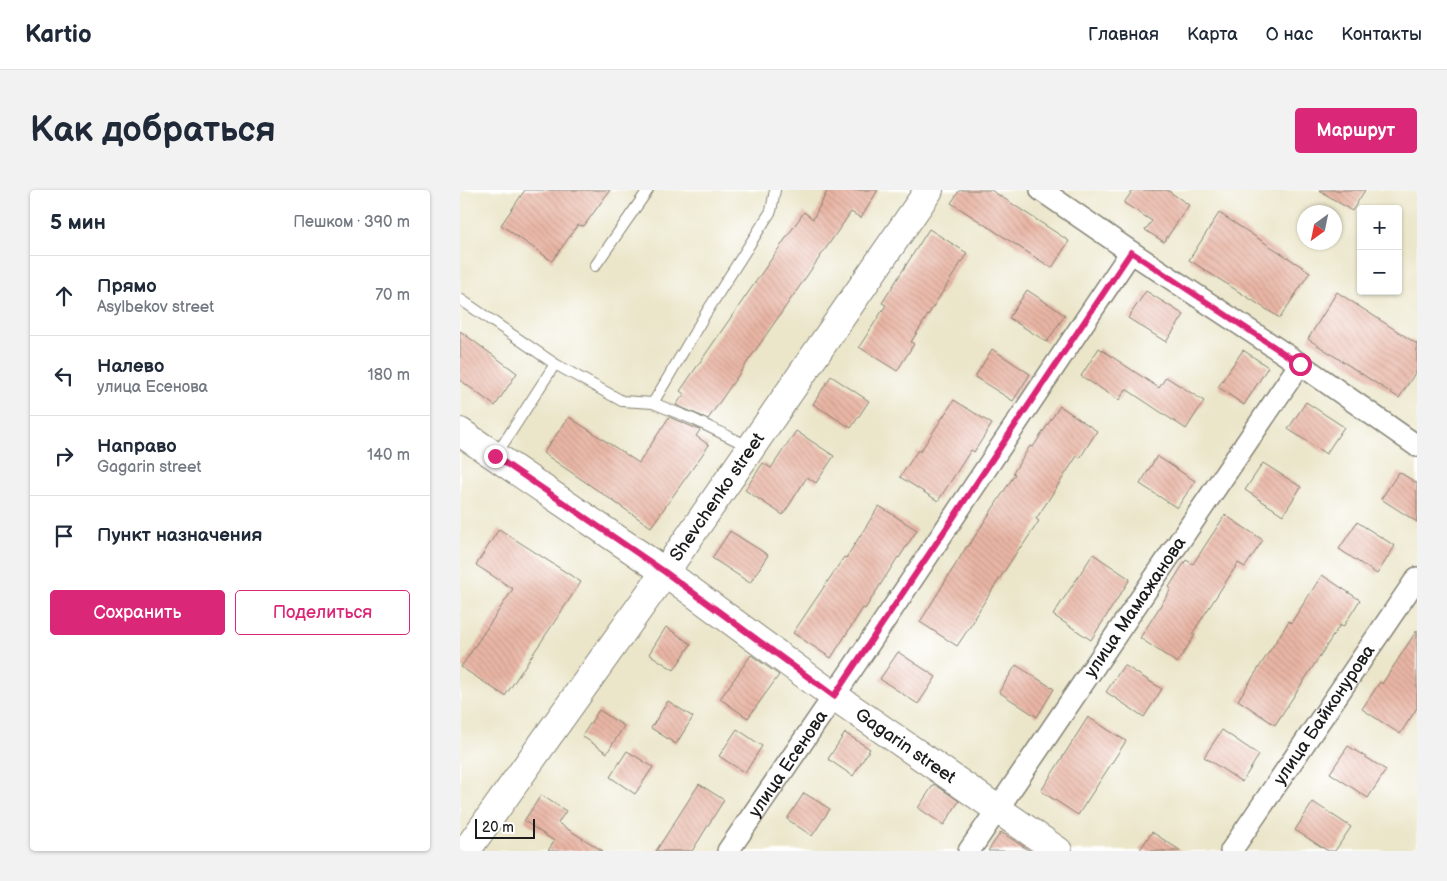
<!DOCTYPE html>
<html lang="ru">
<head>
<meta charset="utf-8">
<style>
  :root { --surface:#fff; --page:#f2f2f3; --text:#1f2937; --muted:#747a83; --line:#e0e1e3; --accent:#db2777 }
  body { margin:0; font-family:"Balsamiq Sans",sans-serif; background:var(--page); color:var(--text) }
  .controls { position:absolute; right:15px; top:15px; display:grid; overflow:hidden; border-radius:5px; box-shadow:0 1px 4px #0004 }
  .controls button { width:45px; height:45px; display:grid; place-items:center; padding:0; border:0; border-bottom:1px solid var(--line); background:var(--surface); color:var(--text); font:25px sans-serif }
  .compass { position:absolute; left:837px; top:15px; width:45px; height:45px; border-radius:50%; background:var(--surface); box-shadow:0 1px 4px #0004; rotate:213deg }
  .scale { position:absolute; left:15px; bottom:12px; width:60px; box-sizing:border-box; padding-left:5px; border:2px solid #1c1c1c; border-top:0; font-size:14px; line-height:18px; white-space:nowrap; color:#1c1c1c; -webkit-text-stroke:4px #fff; paint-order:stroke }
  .stop { position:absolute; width:15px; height:15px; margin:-11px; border:4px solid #db2777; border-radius:50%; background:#fff }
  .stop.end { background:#db2777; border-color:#fff; box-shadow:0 1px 5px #0008 }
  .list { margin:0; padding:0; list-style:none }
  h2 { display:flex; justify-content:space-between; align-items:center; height:65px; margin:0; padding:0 20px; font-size:21px }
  h2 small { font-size:16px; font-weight:400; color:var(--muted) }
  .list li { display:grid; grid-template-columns:32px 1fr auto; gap:15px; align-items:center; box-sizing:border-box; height:80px; padding:0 20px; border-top:1px solid var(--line) }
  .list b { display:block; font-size:19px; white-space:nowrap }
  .list p { margin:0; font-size:16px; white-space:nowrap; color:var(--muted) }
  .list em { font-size:16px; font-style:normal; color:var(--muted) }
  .actions { display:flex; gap:10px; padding:15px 20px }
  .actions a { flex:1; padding:11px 0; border:1px solid var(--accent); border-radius:5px; text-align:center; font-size:18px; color:var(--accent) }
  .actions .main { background:var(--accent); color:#fff }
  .icon { flex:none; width:28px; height:28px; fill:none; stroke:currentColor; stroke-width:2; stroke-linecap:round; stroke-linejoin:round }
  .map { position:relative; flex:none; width:957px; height:661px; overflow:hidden; border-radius:5px }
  header { display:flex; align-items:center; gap:30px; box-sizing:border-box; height:70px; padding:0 25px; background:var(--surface); border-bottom:1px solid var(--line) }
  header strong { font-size:24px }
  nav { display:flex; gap:28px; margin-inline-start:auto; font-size:18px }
  .intro { display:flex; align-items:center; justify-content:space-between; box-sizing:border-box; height:120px; padding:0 30px }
  h1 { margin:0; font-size:35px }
  .button { padding:12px 22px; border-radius:5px; background:var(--accent); color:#fff; font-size:18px; font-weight:700 }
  main { display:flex; gap:30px; padding:0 30px }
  aside { flex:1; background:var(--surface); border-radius:5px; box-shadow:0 1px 4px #0004 }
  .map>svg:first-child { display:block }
  .building { fill:url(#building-back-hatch) }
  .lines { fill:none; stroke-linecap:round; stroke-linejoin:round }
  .lane-casing { stroke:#848173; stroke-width:12 }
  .street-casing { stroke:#848173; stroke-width:24 }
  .secondary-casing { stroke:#848173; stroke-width:30 }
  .lane { stroke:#fff; stroke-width:10 }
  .street { stroke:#fff; stroke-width:21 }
  .secondary { stroke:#fff; stroke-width:28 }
  .route { stroke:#db2777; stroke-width:6 }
  .labels { text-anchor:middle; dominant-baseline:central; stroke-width:5; stroke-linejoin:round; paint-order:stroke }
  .street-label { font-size:18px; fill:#1c1c1c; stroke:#fff }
</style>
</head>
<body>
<header>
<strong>Kartio</strong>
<nav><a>Главная</a><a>Карта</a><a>О нас</a><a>Контакты</a></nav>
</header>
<div class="intro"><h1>Как добраться</h1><a class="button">Маршрут</a></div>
<main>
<aside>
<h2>5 мин<small>Пешком · 390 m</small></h2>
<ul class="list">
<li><svg class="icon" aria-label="ahead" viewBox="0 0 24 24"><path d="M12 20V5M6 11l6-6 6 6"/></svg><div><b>Прямо</b><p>Asylbekov street</p></div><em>70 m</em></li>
<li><svg class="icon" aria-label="left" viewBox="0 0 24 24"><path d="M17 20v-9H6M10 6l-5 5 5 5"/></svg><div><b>Налево</b><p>улица Есенова</p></div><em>180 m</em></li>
<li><svg class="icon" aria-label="right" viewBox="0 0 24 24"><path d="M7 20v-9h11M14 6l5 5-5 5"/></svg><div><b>Направо</b><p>Gagarin street</p></div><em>140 m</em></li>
<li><svg class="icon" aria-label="arrive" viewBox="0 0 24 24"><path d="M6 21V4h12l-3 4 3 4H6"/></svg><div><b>Пункт назначения</b></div></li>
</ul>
<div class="actions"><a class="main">Сохранить</a><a>Поделиться</a></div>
</aside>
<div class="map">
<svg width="957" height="661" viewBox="0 0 957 661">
  <defs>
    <pattern id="building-back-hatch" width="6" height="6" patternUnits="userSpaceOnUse" patternTransform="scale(1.25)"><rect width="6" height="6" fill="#e9b5a4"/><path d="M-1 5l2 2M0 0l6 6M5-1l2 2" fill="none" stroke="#c79b8d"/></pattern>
  </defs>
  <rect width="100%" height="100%" fill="#fff"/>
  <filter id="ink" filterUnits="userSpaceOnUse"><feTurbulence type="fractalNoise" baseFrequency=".02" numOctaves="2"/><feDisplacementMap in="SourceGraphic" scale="10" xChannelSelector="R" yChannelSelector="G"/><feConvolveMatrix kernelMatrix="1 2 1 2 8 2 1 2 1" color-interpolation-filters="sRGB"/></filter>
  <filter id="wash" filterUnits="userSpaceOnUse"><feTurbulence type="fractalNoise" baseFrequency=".0096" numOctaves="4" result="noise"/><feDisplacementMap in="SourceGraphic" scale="20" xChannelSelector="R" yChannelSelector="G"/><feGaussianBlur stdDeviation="1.12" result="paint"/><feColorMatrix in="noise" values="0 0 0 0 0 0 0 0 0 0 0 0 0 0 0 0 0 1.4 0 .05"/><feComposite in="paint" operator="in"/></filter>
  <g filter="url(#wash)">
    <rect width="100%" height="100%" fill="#ebe6ca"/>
    <g id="blocks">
      <path class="building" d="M65 0H150L124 36 118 35 92 71 41 35Z
        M368 0H418L401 28 391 22 248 229 216 215 224 204 220 201 344 22 353 29Z
        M500 0H531L609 51 592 78 491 13Z
        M673 0H707L729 15 704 52 685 40 692 31 664 13Z
        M859 0H905L892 21Z
        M759 23 850 82 820 128 729 70Z
        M469 39 507 63 451 152 454 154 437 181 399 157 426 115 422 113Z
        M567 100 605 125 587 152 549 128Z
        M686 101 724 125 706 152 668 128Z
        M877 102 957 154V180L939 208 848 149Z
        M0 141 57 183 35 216 0 190Z
        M639 158 699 198 706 187 744 211 726 239 666 199 659 210 621 186Z
        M532 159 570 184 553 211 515 187Z
        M783 160 808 177 784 215 758 197Z
        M371 186 409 211 391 238 353 214Z
        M494 210 532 234 514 262 511 260 478 311 440 287 458 260 460 262Z
        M846 212 884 237 866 264 828 239Z
        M600 216 637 241 620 268 617 266 576 329 579 331 561 358 560 357 514 428 515 429 497 456 460 432 507 356 508 357 555 284 553 283 570 256 573 257Z
        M109 227 179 273 209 227 240 240 236 246 249 255 191 337 83 263Z
        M336 241 374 266 356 293 347 287 323 325 285 300 303 273 311 278Z
        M697 266 735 291 717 318 680 294Z
        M803 273 841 297 823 325 785 300Z
        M939 282 957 293V332L921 309Z
        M419 316 457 340 439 368 438 367 405 419 403 418 371 468 333 443 384 367 386 368Z
        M765 325 803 350 785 377 778 373 732 444 735 445 717 473 680 448 711 399 709 397 726 370 733 374Z
        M897 332 935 356 917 384 879 359Z
        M39 339 121 392 45 506 1 477 53 399 16 375Z
        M270 341 308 365 290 393 252 368Z
        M633 364 670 389 631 450 593 425Z
        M862 385 900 410 883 437 880 435 815 535 778 510 829 431 831 433Z
        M206 437 231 454 214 480 189 464Z
        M957 440V518L940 544 902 519 920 492 922 494Z
        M438 462 476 487 458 514 420 489Z
        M291 465 319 485 288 528 260 509Z
        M556 475 594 499 577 527 539 502Z
        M664 475 702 499 684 527 646 502Z
        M208 511 233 527 216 554 191 538Z
        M139 520 164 536 147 563 122 546Z
        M628 527 666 551 618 625 581 601Z
        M277 539 302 556 285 583 259 566Z
        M762 540 799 565 782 592 744 567Z
        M385 543 410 559 393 586 368 569Z
        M888 556 926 580 908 608 870 583Z
        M167 561 193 577 175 604 150 587Z
        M239 594 264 610 239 650 232 661H196Z
        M474 594 499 611 484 635 458 618Z
        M344 603 370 619 352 646 327 629Z
        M81 605 106 621 98 633 143 661H88L94 651 64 631Z
        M853 612 891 637 875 661H868L835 640Z
        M541 642 570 661H528Z
        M692 642 721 661H679Z"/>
    </g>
  </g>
  <g filter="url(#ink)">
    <use href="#blocks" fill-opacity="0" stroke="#848173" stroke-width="1"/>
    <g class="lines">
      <defs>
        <path id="lane" d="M135 76 188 0
          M0 109 95 174 36 265
          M95 174 162 211 193 213 235 230 290 257
          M193 213 246 123 311 21 315 0"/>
        <g id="street">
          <path d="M581 0 671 62 840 174 957 256"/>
          <path id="s1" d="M268 661 374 506 671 62"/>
          <path id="s2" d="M509 661 840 174"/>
          <path id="s3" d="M771 661 957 388"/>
        </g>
        <g id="secondary">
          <path id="s4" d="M0 242 205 382 374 506 598 661"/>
          <path id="s5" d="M6 661 205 382 469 0"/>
        </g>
      </defs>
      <use href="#lane" class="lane-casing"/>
      <use href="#street" class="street-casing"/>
      <use href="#secondary" class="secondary-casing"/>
      <use href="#lane" class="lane"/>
      <use href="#street" class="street"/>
      <use href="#secondary" class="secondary"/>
    </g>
  </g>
  <g class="lines" filter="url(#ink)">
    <path class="route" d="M35 266 205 382 374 506 671 62 840 174"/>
  </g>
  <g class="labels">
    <g class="street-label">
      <text stroke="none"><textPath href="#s5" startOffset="434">Shevchenko street</textPath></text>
      <text stroke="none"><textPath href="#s2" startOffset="295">улица Мамажанова</textPath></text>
      <text stroke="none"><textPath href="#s3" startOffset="165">улица Байконурова</textPath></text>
      <text stroke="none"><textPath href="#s4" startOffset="545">Gagarin street</textPath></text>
      <text stroke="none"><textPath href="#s1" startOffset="106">улица Есенова</textPath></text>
    </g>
  </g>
</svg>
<div class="controls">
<button>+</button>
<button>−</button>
</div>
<svg class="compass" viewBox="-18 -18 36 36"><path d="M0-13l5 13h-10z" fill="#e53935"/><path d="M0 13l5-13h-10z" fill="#747a83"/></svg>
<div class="scale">20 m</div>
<div class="stop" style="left:840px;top:174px"></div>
<div class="stop end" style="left:35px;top:266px"></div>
</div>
</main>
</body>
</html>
